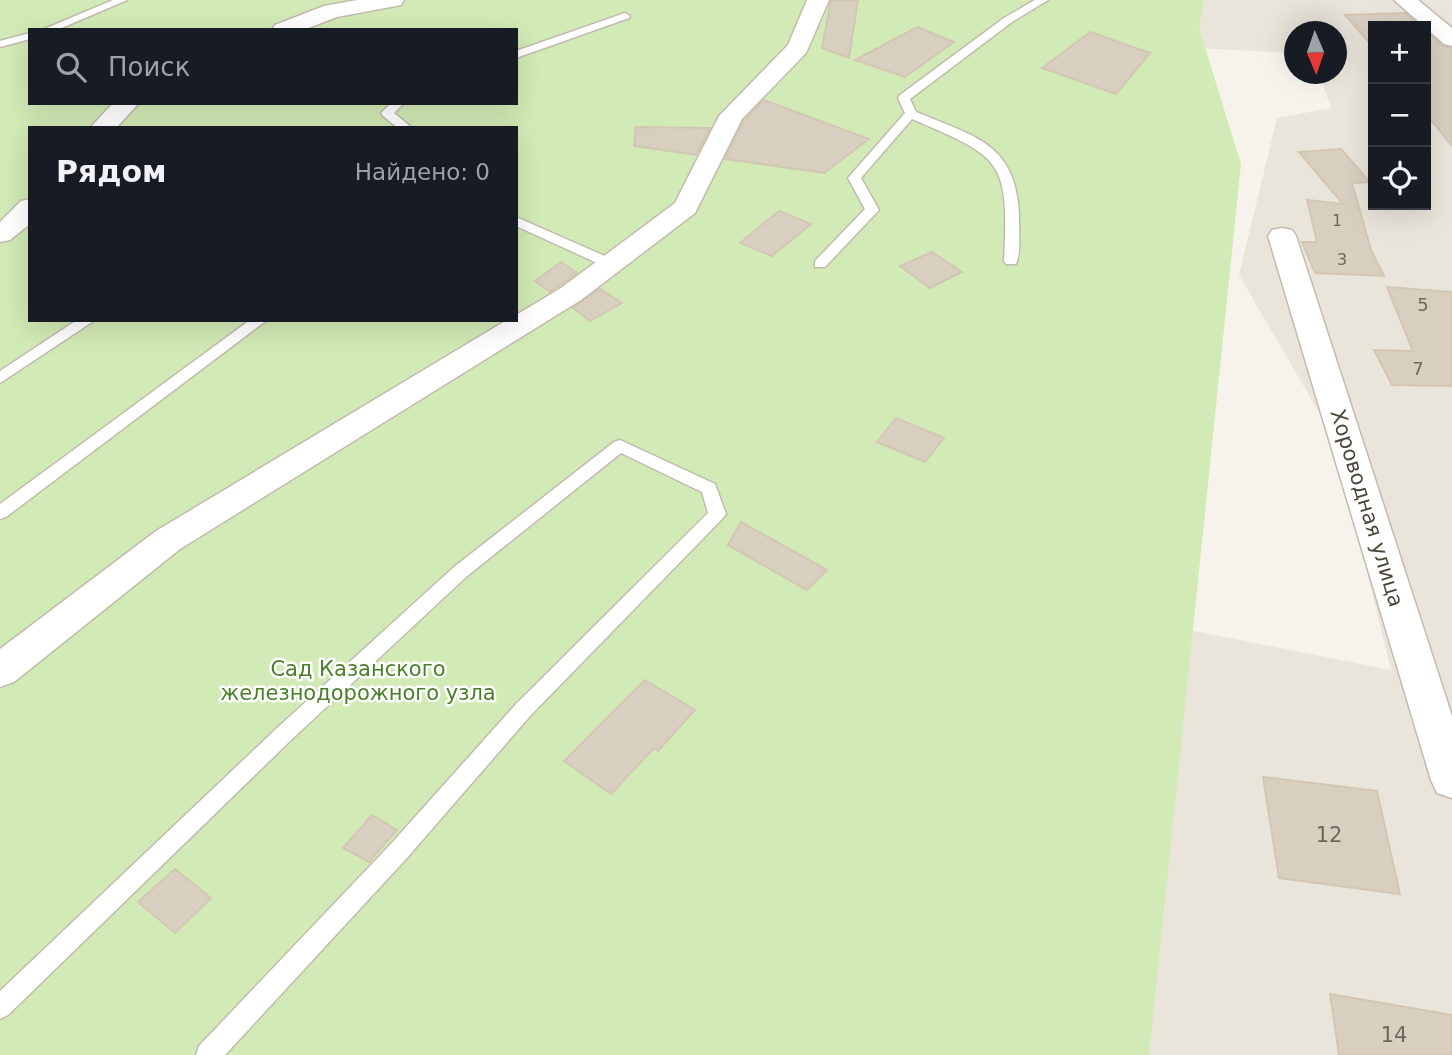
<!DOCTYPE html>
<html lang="ru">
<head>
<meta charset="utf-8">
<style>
  :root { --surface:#171b24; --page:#20242c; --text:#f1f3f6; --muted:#9ea1a6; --line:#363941 }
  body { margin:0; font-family:"DejaVu Sans",sans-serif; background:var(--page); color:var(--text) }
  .controls { position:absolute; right:21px; top:21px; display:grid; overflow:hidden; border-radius:0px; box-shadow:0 7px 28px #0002 }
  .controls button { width:63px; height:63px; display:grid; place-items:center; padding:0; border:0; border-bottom:2px solid var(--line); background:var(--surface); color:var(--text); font:35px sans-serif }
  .compass { position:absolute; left:1284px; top:21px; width:63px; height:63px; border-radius:50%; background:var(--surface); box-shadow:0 7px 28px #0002; rotate:178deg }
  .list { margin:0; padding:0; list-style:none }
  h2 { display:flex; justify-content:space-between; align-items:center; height:91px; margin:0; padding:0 28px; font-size:30px }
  h2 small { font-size:23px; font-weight:400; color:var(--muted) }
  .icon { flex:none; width:38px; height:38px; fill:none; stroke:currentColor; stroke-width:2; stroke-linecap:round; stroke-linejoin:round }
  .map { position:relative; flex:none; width:1452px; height:1055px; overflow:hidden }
  .search { position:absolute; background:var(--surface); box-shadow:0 7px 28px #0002; left:28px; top:28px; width:490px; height:77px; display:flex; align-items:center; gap:18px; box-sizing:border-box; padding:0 24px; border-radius:0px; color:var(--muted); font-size:26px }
  .panel { position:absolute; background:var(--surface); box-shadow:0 7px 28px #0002; left:28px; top:126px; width:490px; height:196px; border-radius:0px }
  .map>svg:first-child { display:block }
  .residential { fill:#eae5da; fill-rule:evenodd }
  .green { fill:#d2eab5; fill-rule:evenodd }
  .building { fill:#d8cfc1; stroke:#d3c7b4; stroke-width:2 }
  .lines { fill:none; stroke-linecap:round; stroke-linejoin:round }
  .service-casing { stroke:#c2bbae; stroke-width:3 }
  .minor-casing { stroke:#c2bbae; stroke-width:3 }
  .service { fill:#fff; fill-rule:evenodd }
  .minor { fill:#fff; fill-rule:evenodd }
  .labels { text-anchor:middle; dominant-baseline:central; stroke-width:5; stroke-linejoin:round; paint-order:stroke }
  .far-number-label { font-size:16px; fill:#6e675b }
  .number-label { font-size:18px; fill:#6e675b }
  .street-label { font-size:21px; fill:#4b4439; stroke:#fff }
  .park-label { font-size:21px; fill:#4a7f2a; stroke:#fff }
  .near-number-label { font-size:21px; fill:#6e675b }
</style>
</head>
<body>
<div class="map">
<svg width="1452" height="1055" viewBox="0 0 1452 1055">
  <rect width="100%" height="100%" fill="#f6f3ec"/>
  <path class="residential" d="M1188 0H1452V1055H884L1144 621 1391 670 1335 440 1239 275 1277 118 1331 108 1319 74H1336V32H1294V53L1196 48ZM1373 26H1426V205H1373Z"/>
  <path class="green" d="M0 0H1204L1199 28 1241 164 1149 1055H0ZM30 30H516V103H30ZM30 128H516V320H30Z"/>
  <path class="building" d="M831 0H858L849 58 822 48Z
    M1405 13 1420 26H1373V47L1345 15Z
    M917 27 954 42 905 77 855 60Z
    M1426 31 1442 46 1452 48V146L1426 114Z
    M1090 32 1150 53 1116 94 1042 68Z
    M764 100 869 139 824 173 725 159 744 121Z
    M636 127 710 128 696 155 634 146Z
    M1341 149 1370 182 1352 183 1371 250 1384 276 1315 273 1302 242H1317L1307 200 1343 204 1299 152Z
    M779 211 811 224 772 256 740 243Z
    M932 252 962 272 930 288 900 266Z
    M561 262 577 273 550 292 535 281Z
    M1387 287 1452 292V386L1392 385 1374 350 1413 351Z
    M600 289 622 303 590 321 573 308Z
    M896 418 944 438 925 462 877 442Z
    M741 522 827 570 807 590 728 545Z
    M645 680 695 710 658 751 654 748 611 794 564 761Z
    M1263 777 1377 791 1400 894 1279 878Z
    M372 815 397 830 369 862 343 848Z
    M175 869 211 898 175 933 138 902Z
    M1330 994 1452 1015V1055H1339Z"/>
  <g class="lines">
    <defs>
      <path id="service" d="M113 0H127L57 30H42Z
        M1035 0H1048L1012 22 910 99 916 112C976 137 1019 144 1019 221 1019 234 1021 252 1016 264H1006L1004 261C1009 160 1003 158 912 119L861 178 879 210 825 267H815V261L865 209 848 178 905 113 898 98 900 95 1004 18Z
        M625 13 630 16 629 18 516 58V51Z
        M30 33V39L0 47V41Z
        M391 103H404L394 113 412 128H398L383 116 381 113Z
        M516 217 616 261 618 264 611 268 606 267 516 226Z
        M77 320H95L0 383V371Z
        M250 320H267L6 517 0 519V504Z
        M620 440 715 484 726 514 723 518 531 715 406 859 225 1055H196L199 1046 390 845 517 703 708 513 702 492 621 453 466 577 290 741 8 1015 0 1019V991L276 729 454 567 614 442Z"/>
      <path id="minor" d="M357 0H404L401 5 337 17 303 30H272L275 25 324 6Z
        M807 0H829L806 53 742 119 695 213 581 300 180 549 14 682 0 687V649L156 531 507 320H516V315L561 288 675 203 719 116 788 45Z
        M1394 0H1418L1452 28V46L1444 44Z
        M113 103H139L116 128H90Z
        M30 199V224L10 240 0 242V222L21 201Z
        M1282 228 1292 230 1296 236 1452 716V798L1437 793 1431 780 1268 236 1272 230Z"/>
    </defs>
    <use href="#service" class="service-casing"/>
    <use href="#minor" class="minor-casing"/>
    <use href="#service" class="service"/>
    <use href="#minor" class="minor"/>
  </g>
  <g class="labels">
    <g class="far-number-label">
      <text x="1337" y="220">1</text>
      <text x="1342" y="259">3</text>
    </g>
    <g class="number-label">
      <text x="1423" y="304">5</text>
      <text x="1418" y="368">7</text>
    </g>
    <g class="street-label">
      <text transform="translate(1367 508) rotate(73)">Хороводная улица</text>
    </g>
    <g class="park-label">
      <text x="358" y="669">Сад Казанского<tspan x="358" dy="24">железнодорожного узла</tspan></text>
    </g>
    <g class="near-number-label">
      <text x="1329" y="835">12</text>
      <text x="1394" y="1035">14</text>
    </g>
  </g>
</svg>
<div class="controls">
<button>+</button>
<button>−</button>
<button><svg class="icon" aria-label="locate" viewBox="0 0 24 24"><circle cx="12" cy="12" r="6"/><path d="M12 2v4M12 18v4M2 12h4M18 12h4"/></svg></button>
</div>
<svg class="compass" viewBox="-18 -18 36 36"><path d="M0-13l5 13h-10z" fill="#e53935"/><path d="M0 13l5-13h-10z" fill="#9ea1a6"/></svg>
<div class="search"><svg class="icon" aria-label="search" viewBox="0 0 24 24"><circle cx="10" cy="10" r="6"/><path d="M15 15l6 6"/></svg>Поиск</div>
<section class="panel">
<h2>Рядом<small>Найдено: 0</small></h2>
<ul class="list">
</ul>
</section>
</div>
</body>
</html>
